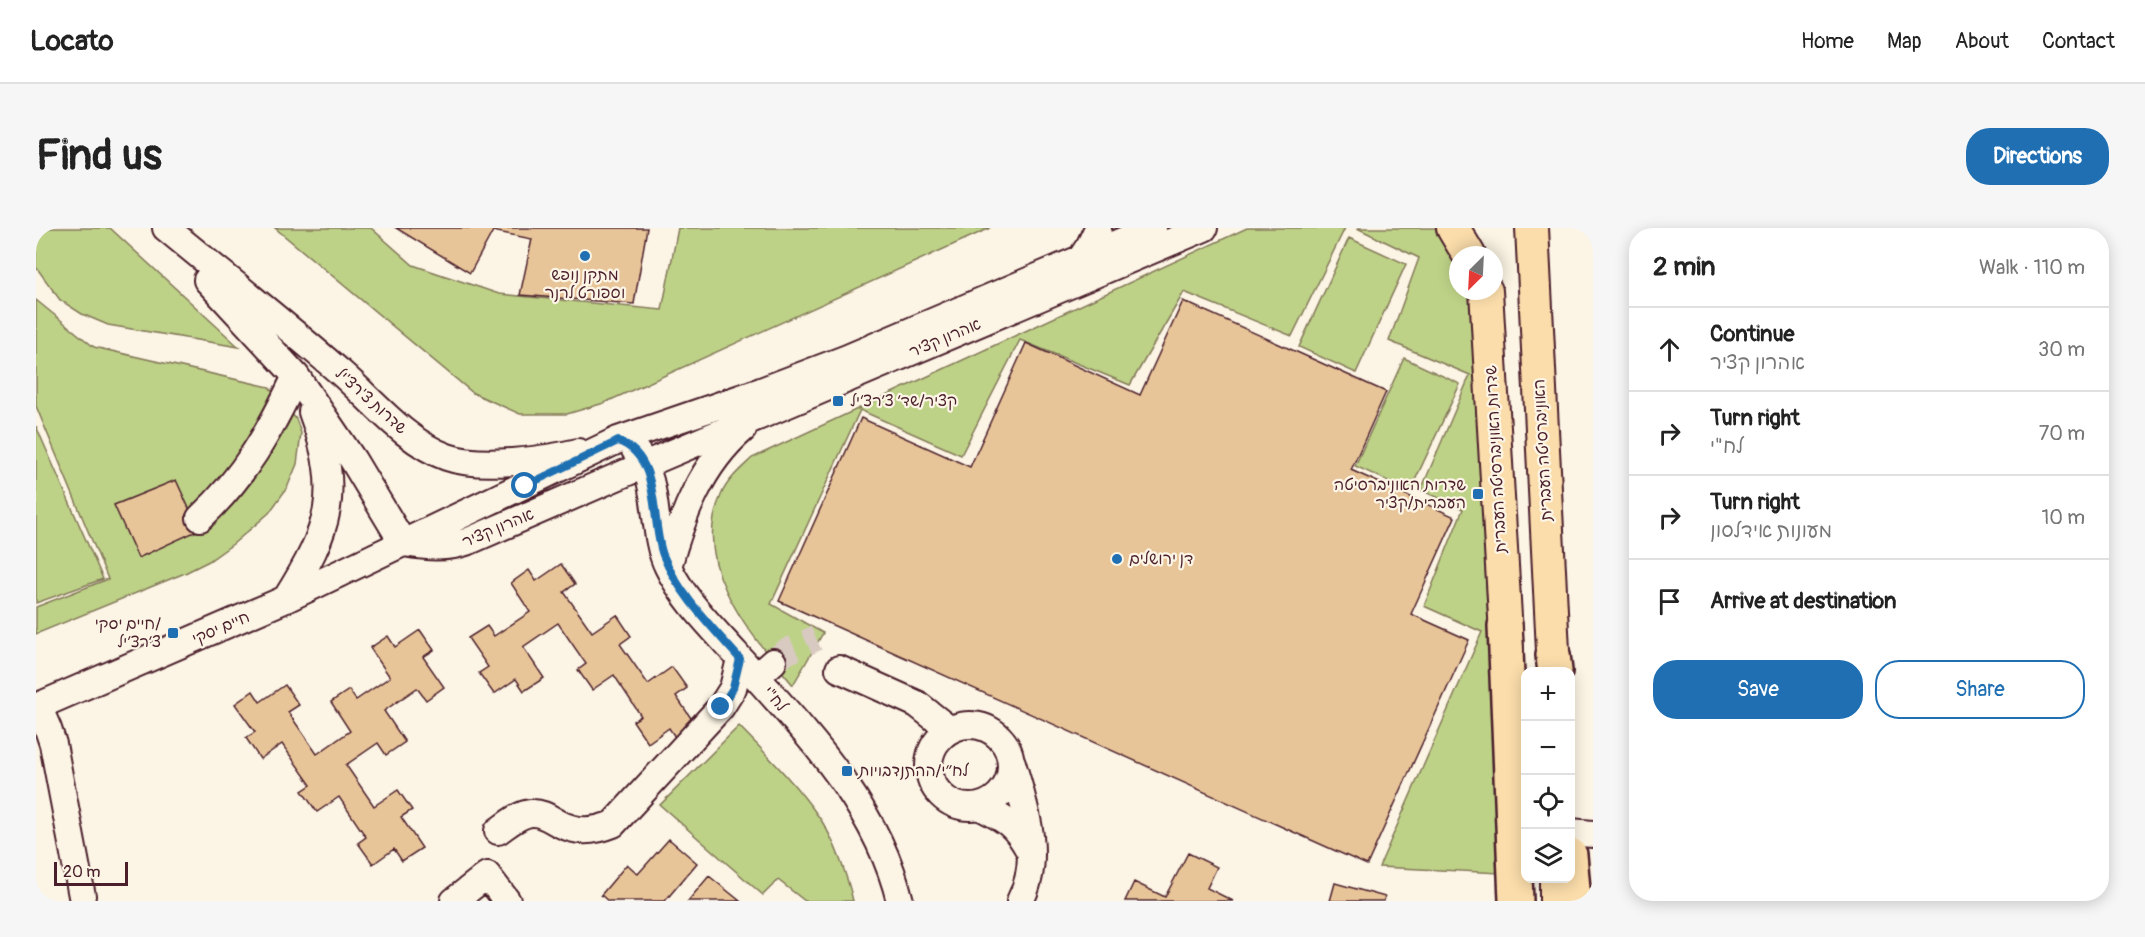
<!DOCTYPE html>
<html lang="en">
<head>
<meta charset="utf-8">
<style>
  :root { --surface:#fff; --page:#f6f6f6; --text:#222; --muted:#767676; --line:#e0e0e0; --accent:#1f6fb2 }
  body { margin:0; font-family:Pangolin,"Playpen Sans Hebrew",sans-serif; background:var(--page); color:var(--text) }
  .controls { position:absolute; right:18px; bottom:18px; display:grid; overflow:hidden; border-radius:12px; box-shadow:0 3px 15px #0003 }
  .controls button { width:54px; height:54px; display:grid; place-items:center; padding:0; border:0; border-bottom:2px solid var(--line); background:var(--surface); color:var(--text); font:30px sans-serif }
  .compass { position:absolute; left:1413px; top:18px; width:54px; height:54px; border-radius:50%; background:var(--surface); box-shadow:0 3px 15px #0003; rotate:204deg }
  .scale { position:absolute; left:18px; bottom:15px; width:74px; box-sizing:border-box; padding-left:6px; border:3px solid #4a1f2b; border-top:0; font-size:16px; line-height:21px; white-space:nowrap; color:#4a1f2b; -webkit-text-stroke:4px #fcf5e5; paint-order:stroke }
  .stop { position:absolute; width:18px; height:18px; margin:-14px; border:4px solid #1f6fb2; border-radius:50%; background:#fff }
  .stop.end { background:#1f6fb2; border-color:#fff; box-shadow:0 2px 6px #0008 }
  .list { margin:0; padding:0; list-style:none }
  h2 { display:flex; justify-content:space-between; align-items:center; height:78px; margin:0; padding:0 24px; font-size:26px }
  h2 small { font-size:20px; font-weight:400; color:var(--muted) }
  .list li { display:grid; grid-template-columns:39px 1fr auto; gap:18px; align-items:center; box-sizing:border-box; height:84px; padding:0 24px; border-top:2px solid var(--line) }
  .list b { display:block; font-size:22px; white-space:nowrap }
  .list p { margin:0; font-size:20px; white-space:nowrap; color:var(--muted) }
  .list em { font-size:20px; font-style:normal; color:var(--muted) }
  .actions { display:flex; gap:12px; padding:18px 24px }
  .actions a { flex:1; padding:14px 0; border:2px solid var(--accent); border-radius:24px; text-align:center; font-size:21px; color:var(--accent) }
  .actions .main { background:var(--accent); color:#fff }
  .icon { flex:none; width:33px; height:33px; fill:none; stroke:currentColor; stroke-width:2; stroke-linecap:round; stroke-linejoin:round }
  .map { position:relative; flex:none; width:1557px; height:673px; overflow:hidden; border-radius:24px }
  header { display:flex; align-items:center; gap:36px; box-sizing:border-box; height:84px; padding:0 30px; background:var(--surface); border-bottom:2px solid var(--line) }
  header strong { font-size:28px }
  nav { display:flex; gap:33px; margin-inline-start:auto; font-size:21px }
  .intro { display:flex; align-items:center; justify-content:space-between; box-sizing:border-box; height:144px; padding:0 36px }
  h1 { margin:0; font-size:42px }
  .button { padding:15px 27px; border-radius:24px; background:var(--accent); color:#fff; font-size:21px; font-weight:700 }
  main { display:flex; gap:36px; padding:0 36px }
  aside { flex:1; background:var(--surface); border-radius:24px; box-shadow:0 3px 15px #0003 }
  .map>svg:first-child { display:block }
  .green { fill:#bdd287; stroke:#847859; stroke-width:1.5 }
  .building { fill:#e8c599; stroke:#4a1f2b; stroke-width:1.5 }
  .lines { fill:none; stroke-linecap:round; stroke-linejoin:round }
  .minor-tunnel { stroke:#d8cac0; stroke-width:26; stroke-dasharray:26 13; stroke-linecap:butt }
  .minor-casing { stroke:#4a1f2b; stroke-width:30 }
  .major-casing { stroke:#4a1f2b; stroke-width:36 }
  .highway-casing { stroke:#4a1f2b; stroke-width:38 }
  .minor { stroke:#fcf5e5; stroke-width:26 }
  .major { stroke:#fbddab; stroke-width:32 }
  .highway { stroke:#fbddab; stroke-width:33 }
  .route { stroke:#1f6fb2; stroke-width:8 }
  .poi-dot { fill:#1f6fb2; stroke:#fcf5e5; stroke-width:2 }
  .labels { text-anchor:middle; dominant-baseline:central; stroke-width:4.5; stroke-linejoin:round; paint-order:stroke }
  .poi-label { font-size:16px; fill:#4a1f2b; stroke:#fcf5e5; text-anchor:start }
  .street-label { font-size:16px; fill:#4a1f2b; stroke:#fcf5e5 }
</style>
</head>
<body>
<header>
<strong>Locato</strong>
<nav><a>Home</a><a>Map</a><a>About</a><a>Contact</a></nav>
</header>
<div class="intro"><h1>Find us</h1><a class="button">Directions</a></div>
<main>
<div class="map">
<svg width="1557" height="673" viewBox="0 0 1557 673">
  <rect width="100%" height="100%" fill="#fcf5e5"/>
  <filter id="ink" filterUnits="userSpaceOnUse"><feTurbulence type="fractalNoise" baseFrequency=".0167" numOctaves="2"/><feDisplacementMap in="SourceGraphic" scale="12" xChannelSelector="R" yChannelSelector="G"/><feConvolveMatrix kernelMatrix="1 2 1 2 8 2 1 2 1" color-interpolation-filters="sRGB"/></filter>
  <g filter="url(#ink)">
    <path class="green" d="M0 0H74L203 119 72 97 46 86 24 72 0 39Z
      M239 0H335L377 37 463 66 626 82 642 0H954L568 175 531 186H484L437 165Z
      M1211 0H1309L1256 108 1148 64 1094 157 984 112 925 227 824 182 735 376 787 405 757 457C715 406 652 337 686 265 692 251 706 240 716 230Z
      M1321 0H1404L1422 27V63H1435L1465 645 1343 639 1446 404 1388 378 1427 281 1385 262 1434 147 1353 113 1383 30Z
      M1313 10 1370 36 1320 145 1263 119Z
      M0 72 58 119 233 159 260 191 265 205 261 236 251 260 233 285 197 316 173 333 149 345 0 406V379L72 351 0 178Z
      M1368 130 1424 156 1374 263 1319 238Z
      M0 198 67 351 0 375Z
      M703 498C732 528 762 558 785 592 798 611 812 650 817 673H769L742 652 727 667 624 577Z"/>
    <path class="building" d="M360 0H611L598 76 484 67 496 11 457 3 434 45Z
      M1147 73 1350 164 1315 242 1419 289 1375 386 1433 412 1331 637 743 373 825 190 934 239 990 115 1104 167Z
      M140 252 163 302 102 330 78 277Z
      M525 336 539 356 528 364 556 404 581 387 595 408 584 416 612 456 636 439 651 460 640 468 661 499 641 512 633 500 612 515 597 493 605 488 578 447 556 462 542 442 550 436 522 395 487 419 508 450 488 463 480 451 458 466 443 445 452 439 432 410 451 398 458 408 494 384 475 355 493 342 500 353Z
      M384 402 398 422 387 429 408 459 390 472 381 460 348 483 369 514 350 527 342 515 310 537 338 578 362 562 376 582 365 589 386 620 366 633 358 621 337 636 322 615 330 609 303 569 281 584 266 563 275 557 246 516 224 531 210 510 219 504 199 476 217 463 224 474 249 457 263 477 252 484 281 526 314 503 295 474 313 462 320 472 354 449 334 420 352 408 359 419Z
      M633 611 661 635 629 673H572L565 667 591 636 602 646Z
      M1152 625 1181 639 1171 660 1197 673H1089L1098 654 1129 669Z
      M673 648 704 673H652Z
      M1299 655 1349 669 1348 673H1294Z"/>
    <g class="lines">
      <path class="minor-tunnel" d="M737 434 750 424 780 410"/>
      <defs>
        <path id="minor" d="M130 0C188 48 248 95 305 145 337 173 371 215 411 229 445 241 507 232 542 224
          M1044 32 1054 17 1062 0
          M171 52 260 148 317 232 367 315
          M599 222C626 255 614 303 632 339 648 372 675 398 699 425 765 500 840 573 864 673
          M164 290C209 248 234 203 260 148
          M368 315C391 319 410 321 433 313L608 237 1168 0
          M632 339C646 288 665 237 707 201
          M250 371C294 301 306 265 276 184
          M803 441 881 476 914 502
          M720 449 737 434
          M2 478 12 501 17 516 46 668
          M0 479 250 371 582 212 725 163 809 131 1117 0
          M893 538a41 41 0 1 1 82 0a41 41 0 1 1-82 0Z
          M976 535C989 579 1007 630 984 673
          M943 578C969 591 979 596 993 622
          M462 603C472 596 483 586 495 585 505 584 513 590 522 595 541 605 557 604 577 596L685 479 697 460 704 431
          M1534 604 1557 606
          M418 673 451 647 471 673"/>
        <path id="major" d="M1417 0 1433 27
          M1496 0 1518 443
          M1450 63 1471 423
          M1520 650V673"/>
        <path id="highway" d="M1469 398 1480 673
          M1517 427 1519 443
          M1534 627 1538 673"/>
      </defs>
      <use href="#minor" class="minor-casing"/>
      <use href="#major" class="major-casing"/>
      <use href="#highway" class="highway-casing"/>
      <use href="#minor" class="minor"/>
      <use href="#major" class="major"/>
      <use href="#highway" class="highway"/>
    </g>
  </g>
  <g class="lines" filter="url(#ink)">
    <path class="route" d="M489 258 582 213C626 229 614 292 627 327 643 367 676 399 704 431L697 460 685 479"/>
  </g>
  <g class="poi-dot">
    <circle cx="549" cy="28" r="6"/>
    <rect x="796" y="167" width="12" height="12" rx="3"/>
    <rect x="1436" y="260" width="12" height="12" rx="3"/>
    <circle cx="1081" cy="331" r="6"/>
    <rect x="131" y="399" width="12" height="12" rx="3"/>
    <rect x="805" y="537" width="12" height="12" rx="3"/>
  </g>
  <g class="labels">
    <g class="poi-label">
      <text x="549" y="47" text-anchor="middle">מתקן נופש<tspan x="549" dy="18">וספורט לרנר</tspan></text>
      <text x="814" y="173">קציר/שד׳ צ׳רצ׳יל</text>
      <text x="1430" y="257" text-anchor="end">שדרות האוניברסיטה<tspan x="1430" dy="18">העברית/קציר</tspan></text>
      <text x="1093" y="331">דן ירושלים</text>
      <text x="125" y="396" text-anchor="end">חיים יסקי/<tspan x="125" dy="18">צ׳רצ׳יל</tspan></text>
      <text x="823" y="543">לח״י/ההתנדבויות</text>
    </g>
    <g class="street-label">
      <text transform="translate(909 110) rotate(-23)">אהרון קציר</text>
      <text transform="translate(335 173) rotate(42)">שדרות צ'רצ'יל</text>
      <text transform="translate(1507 222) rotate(-93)">האוניברסיטה העברית</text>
      <text transform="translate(1460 231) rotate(-93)">שדרות האוניברסיטה העברית</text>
      <text transform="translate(462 300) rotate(-23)">אהרון קציר</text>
      <text transform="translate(185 400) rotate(-23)">חיים יסקי</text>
      <text transform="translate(739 471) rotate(49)">לח"י</text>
    </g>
  </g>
</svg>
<div class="controls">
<button>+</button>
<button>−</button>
<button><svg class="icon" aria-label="locate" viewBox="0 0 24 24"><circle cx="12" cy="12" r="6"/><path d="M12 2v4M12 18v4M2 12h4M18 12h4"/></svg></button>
<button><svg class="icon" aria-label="layers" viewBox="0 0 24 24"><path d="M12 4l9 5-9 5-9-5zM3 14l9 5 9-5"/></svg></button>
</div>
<svg class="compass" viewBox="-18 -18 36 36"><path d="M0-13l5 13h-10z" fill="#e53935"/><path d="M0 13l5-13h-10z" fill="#767676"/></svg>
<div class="scale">20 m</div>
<div class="stop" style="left:489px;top:258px"></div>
<div class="stop end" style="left:685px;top:479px"></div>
</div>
<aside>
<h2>2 min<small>Walk · 110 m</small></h2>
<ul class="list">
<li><svg class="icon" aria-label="ahead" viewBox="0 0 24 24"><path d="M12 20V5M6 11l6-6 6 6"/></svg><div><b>Continue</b><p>אהרון קציר</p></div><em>30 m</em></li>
<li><svg class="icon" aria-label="right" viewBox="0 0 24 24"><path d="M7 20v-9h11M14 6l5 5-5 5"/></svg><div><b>Turn right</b><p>לח&quot;י</p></div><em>70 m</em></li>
<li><svg class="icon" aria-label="right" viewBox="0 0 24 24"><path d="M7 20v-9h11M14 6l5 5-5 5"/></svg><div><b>Turn right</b><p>מעונות אידלסון</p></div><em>10 m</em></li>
<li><svg class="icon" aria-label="arrive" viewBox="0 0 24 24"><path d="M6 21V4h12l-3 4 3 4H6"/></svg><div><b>Arrive at destination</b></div></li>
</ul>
<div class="actions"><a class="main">Save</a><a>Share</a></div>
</aside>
</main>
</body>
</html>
